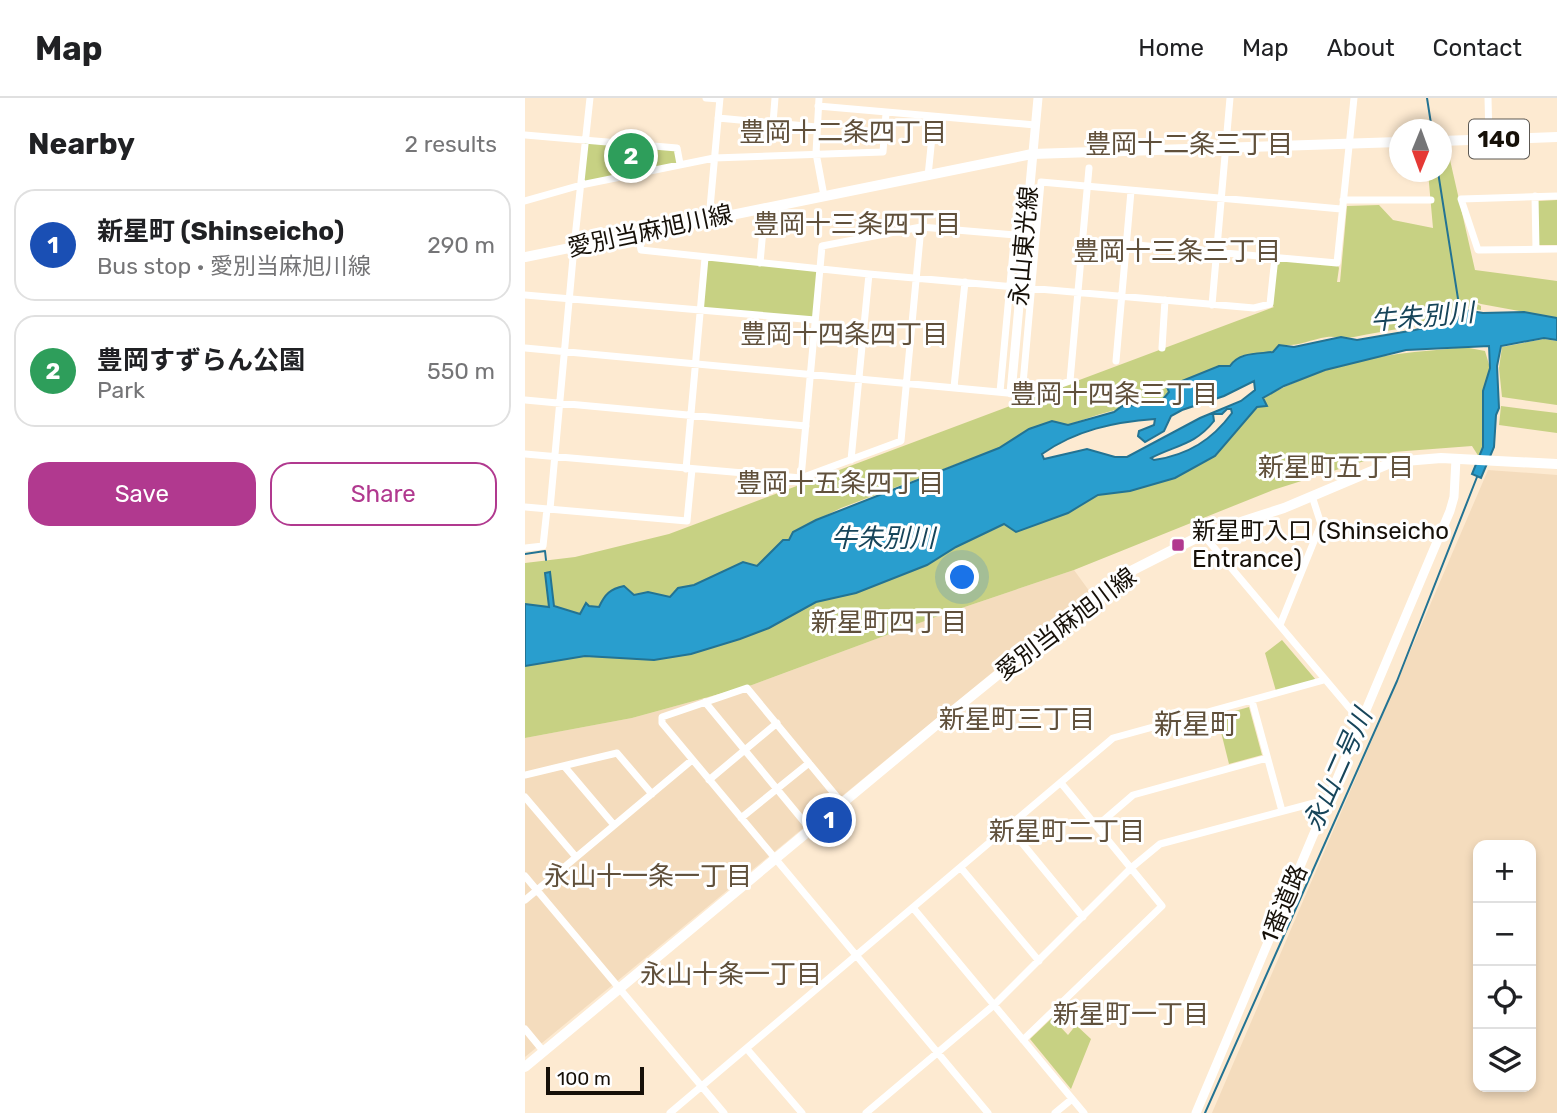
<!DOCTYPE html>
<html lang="en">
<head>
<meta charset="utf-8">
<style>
  :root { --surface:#fff; --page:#f6f6f6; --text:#202124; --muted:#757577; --line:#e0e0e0; --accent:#b1398f }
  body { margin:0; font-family:Rubik,"Noto Sans JP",sans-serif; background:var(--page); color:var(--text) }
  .controls { position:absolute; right:21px; bottom:21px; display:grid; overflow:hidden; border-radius:14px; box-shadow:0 4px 10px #0003 }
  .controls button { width:63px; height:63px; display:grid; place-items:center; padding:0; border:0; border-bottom:2px solid var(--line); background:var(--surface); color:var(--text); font:35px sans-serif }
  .compass { position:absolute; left:864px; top:21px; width:63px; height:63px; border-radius:50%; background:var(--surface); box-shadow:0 4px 10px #0003; rotate:181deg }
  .scale { position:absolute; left:21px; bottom:18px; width:98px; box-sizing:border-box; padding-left:7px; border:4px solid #161008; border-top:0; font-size:19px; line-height:24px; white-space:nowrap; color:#161008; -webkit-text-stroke:5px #fff; paint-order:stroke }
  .you { position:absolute; left:438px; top:480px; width:24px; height:24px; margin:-18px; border:5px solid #fff; border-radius:50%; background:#1a73e8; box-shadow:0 0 0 10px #1a73e833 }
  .badge { display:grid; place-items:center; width:46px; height:46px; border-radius:50%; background:var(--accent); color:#fff; font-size:23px; font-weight:700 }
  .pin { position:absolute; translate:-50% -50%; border:4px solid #fff; box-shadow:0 2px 7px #0006 }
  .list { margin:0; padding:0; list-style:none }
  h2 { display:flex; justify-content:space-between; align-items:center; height:91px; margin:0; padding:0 28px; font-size:30px }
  h2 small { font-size:23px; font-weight:400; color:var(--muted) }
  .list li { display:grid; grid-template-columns:46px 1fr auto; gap:21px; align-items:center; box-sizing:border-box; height:112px; margin:0 14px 14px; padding:0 14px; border:2px solid var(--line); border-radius:21px }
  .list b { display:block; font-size:26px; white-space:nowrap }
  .list p { margin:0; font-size:23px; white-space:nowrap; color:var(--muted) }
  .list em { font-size:23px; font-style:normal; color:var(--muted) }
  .actions { display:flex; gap:14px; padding:21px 28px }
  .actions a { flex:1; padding:16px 0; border:2px solid var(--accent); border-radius:21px; text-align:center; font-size:24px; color:var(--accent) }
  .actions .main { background:var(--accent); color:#fff }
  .icon { flex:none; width:38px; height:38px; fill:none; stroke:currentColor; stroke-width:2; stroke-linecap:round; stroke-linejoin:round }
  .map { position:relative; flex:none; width:1032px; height:1015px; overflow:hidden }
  header { display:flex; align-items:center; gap:42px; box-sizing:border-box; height:98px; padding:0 35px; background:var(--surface); border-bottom:2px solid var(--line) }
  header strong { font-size:33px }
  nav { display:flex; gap:38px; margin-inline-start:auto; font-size:24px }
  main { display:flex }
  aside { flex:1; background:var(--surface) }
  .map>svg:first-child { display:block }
  .built { fill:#f4dcbd; fill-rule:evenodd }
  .green { fill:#c7d183 }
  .water { fill:#299ece; stroke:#237393; stroke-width:2; fill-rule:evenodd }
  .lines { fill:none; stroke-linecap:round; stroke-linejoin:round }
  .stream { stroke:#237393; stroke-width:2 }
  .minor { stroke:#fff; stroke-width:7 }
  .tertiary { stroke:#fff; stroke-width:9 }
  .primary { stroke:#fff; stroke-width:10 }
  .poi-dot { fill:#b1398f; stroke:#fff; stroke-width:2.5 }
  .labels { text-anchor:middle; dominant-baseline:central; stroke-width:6; stroke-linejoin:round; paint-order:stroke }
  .shield { fill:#fff; stroke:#5c5852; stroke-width:2 }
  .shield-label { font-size:23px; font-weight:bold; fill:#161008 }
  .street-label { font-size:24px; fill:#161008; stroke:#fff }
  .poi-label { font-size:24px; fill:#161008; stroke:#fff; text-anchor:start }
  .neighbourhood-label { font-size:26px; fill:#60503b; stroke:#fff }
  .water-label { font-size:26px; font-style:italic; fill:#17455a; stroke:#fff }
  .quarter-label { font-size:28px; fill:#60503b; stroke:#fff }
</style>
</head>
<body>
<header>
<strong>Map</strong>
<nav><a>Home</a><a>Map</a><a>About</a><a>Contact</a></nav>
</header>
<main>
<aside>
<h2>Nearby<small>2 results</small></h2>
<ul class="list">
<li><span class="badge" style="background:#1a4fb4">1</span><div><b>新星町 (Shinseicho)</b><p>Bus stop · 愛別当麻旭川線</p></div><em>290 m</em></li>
<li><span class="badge" style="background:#2e9e5b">2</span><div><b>豊岡すずらん公園</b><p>Park</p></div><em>550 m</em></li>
</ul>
<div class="actions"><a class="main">Save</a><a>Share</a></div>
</aside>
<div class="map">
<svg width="1032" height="1015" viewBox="0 0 1032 1015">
  <rect width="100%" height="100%" fill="#fdead1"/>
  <path class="built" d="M963 372 1032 377V1015H687ZM953 747H1006V989H953Z
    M549 472 565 494 0 959V640L107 620 227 587 416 517Z"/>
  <path class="green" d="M60 43 152 50 155 66 56 87Z
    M917 53H923L950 172 1032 183V220L956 206 942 201 956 208V212L939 210 933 214 931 220C897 228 862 232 829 239 821 241 810 238 802 239 783 242 773 249 754 247L748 254 717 258 705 268 642 289 644 294 634 307C605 305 571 317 543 327L536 326 504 331 474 350 316 410 268 434 264 442H258L232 468 218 464 169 487 153 490 145 499 123 494 109 497 99 488C84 491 80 496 74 509L64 508 56 516 29 508 25 475 20 476 24 509 0 506V465L50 459 144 436 749 209 745 206 750 159 812 165 814 170 812 184H815L822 108 854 107 868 122 908 130 903 74H916Z
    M1032 102V147H1013V103Z
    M180 160 295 171 290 222 175 213Z
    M1019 241 1032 243V307L977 299 974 270 977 249Z
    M939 249 960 253 965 270 958 293 960 339 954 359 947 348 868 354 748 392 549 472 416 517 227 587 107 620 0 640V568L60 558 94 560 166 556 215 541 244 530 291 504 331 495 402 467 431 449 479 426 543 415 573 397 605 393 650 380 690 358 732 309 741 308 737 301C778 277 826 262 873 256 895 253 917 252 939 249Z
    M976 308 1032 315V335L974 327Z
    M757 542 791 582 751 593 740 555Z
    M724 609 737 657 704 666 692 618Z
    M527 920 543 937 551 927 566 941 546 991 505 941Z"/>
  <path class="water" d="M940 212 958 215 999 214 1032 220V242L1019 240 976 248 972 268 974 310 971 317 969 349 956 380 947 376 958 349V293L965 270 964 248 881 252 800 272 759 288 738 300 742 308 732 309 690 358 650 380 605 393 573 397 543 415 491 434 479 426 431 449 402 467 331 495 291 504 244 530 215 541 166 556 129 562 60 558 0 568V506L24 509 20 475 25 474 29 508 55 516 61 505 64 508 74 509C80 496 85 491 99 488L109 497 123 494 145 499 153 490 169 487 218 464 232 468 258 442H264L268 434 291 422 474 350 504 331 527 323 543 327 589 314 597 308 634 306 644 294 642 289 694 268H705C714 254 732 256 748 254L754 247 769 249 816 239 832 242 890 232 931 222ZM729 283 730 292 716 303 675 320 602 359H590L562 351 519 361 517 356C551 332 589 324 630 321L629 327 614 333 613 338 620 344 639 333 646 318 657 312 699 298ZM702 311H706L707 315C687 342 663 357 629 362L626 360C651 347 670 347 689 323L688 316H697Z"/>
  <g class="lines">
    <path class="stream" d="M902 0 907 32
      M913 74 934 207 938 213
      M0 456 20 453 21 462
      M680 1015 872 583 952 379"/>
    <path class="minor" d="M181 0 195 1
      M294 0 291 55 299 98
      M963 0 964 41
      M293 8 510 27
      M193 20 292 29
      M248 25 250 0
      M0 37 152 50 155 66
      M403 78 409 19
      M1010 98 1011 151
      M1032 98 936 101 953 152 1032 151
      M818 102H906
      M0 103 56 87 189 60 358 54 361 15
      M184 121 195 0
      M113 136 116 152 344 176 729 210 745 206 750 159
      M601 146 812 165 829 0
      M235 165 240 109
      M0 197 290 222
      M687 207 705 0
      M0 250 505 297 545 283 564 70
      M637 250 640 202
      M591 263 606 93
      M429 289 440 184
      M475 294 492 111 502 112
      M497 297 516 84 816 111
      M0 302 281 328
      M0 356 276 380 376 343 396 129
      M326 362 344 176
      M161 371 180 160
      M276 380 297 148 396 129 502 138
      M0 409 162 423 167 371
      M25 411 49 149 65 0
      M670 427 837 625
      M0 450 18 448 22 411
      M755 527 796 426 787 398
      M727 603 757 713
      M180 604 285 731
      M39 668 89 727
      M0 677 92 655 127 696
      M184 682 252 625
      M0 699 51 759
      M317 705 222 590 137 619V625L463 1015
      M216 720 284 665
      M483 728 558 819
      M572 728 608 697 742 660
      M436 770 514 863
      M0 778 199 1015
      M0 802 167 662
      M389 811 559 1015
      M0 931 19 954
      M498 942 637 808 536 685
      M222 951 277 1015
      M145 1015 588 640 799 582
      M341 1015 469 907 606 770 635 746 804 701
      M530 1015 547 1001"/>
    <path class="tertiary" d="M486 295 513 0
      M671 1015 925 413 929 399 931 361"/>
    <path class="primary" d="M916 43 1032 39
      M0 159 507 56 874 44
      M0 969 428 613 570 498 604 474 679 436 759 410 868 364 916 360 1032 366"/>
  </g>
  <rect class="poi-dot" x="646" y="440" width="14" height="14" rx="3.5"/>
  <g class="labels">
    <rect class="shield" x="944" y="21.5" width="60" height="39" rx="5"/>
    <g class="shield-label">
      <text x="974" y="41">140</text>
    </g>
    <g class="street-label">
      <text transform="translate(125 133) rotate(-12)">愛別当麻旭川線</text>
      <text transform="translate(499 148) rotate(-85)">永山東光線</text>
      <text transform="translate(541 526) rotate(-37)">愛別当麻旭川線</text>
      <text transform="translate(759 806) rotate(-67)">1番道路</text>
    </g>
    <g class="poi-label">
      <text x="667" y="433">新星町入口 (Shinseicho<tspan x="667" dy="28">Entrance)</tspan></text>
    </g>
    <g class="neighbourhood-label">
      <text x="318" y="34">豊岡十二条四丁目</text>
      <text x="664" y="46">豊岡十二条三丁目</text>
      <text x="332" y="126">豊岡十三条四丁目</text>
      <text x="652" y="153">豊岡十三条三丁目</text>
      <text x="319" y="236">豊岡十四条四丁目</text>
      <text x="589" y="296">豊岡十四条三丁目</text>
      <text x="811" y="369">新星町五丁目</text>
      <text x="315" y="385">豊岡十五条四丁目</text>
      <text x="364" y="524">新星町四丁目</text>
      <text x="492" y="621">新星町三丁目</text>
      <text x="542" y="733">新星町二丁目</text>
      <text x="123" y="778">永山十一条一丁目</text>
      <text x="206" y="876">永山十条一丁目</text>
      <text x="606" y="916">新星町一丁目</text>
    </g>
    <g class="water-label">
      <text transform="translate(897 219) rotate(-5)">牛朱別川</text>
      <text x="358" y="440">牛朱別川</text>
      <text transform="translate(813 672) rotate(-66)">永山二号川</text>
    </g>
    <g class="quarter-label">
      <text x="671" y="626">新星町</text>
    </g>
  </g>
</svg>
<div class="controls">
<button>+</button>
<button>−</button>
<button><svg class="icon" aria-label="locate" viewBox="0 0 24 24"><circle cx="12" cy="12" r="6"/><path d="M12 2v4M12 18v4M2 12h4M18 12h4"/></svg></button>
<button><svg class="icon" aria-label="layers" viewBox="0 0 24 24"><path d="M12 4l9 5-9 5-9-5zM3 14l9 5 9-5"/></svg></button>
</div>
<svg class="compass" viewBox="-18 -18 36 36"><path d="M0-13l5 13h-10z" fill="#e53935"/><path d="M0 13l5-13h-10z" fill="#757577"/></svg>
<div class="scale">100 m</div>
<div class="you"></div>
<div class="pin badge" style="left:304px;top:722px;background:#1a4fb4">1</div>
<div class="pin badge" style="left:106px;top:58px;background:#2e9e5b">2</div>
</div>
</main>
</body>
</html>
